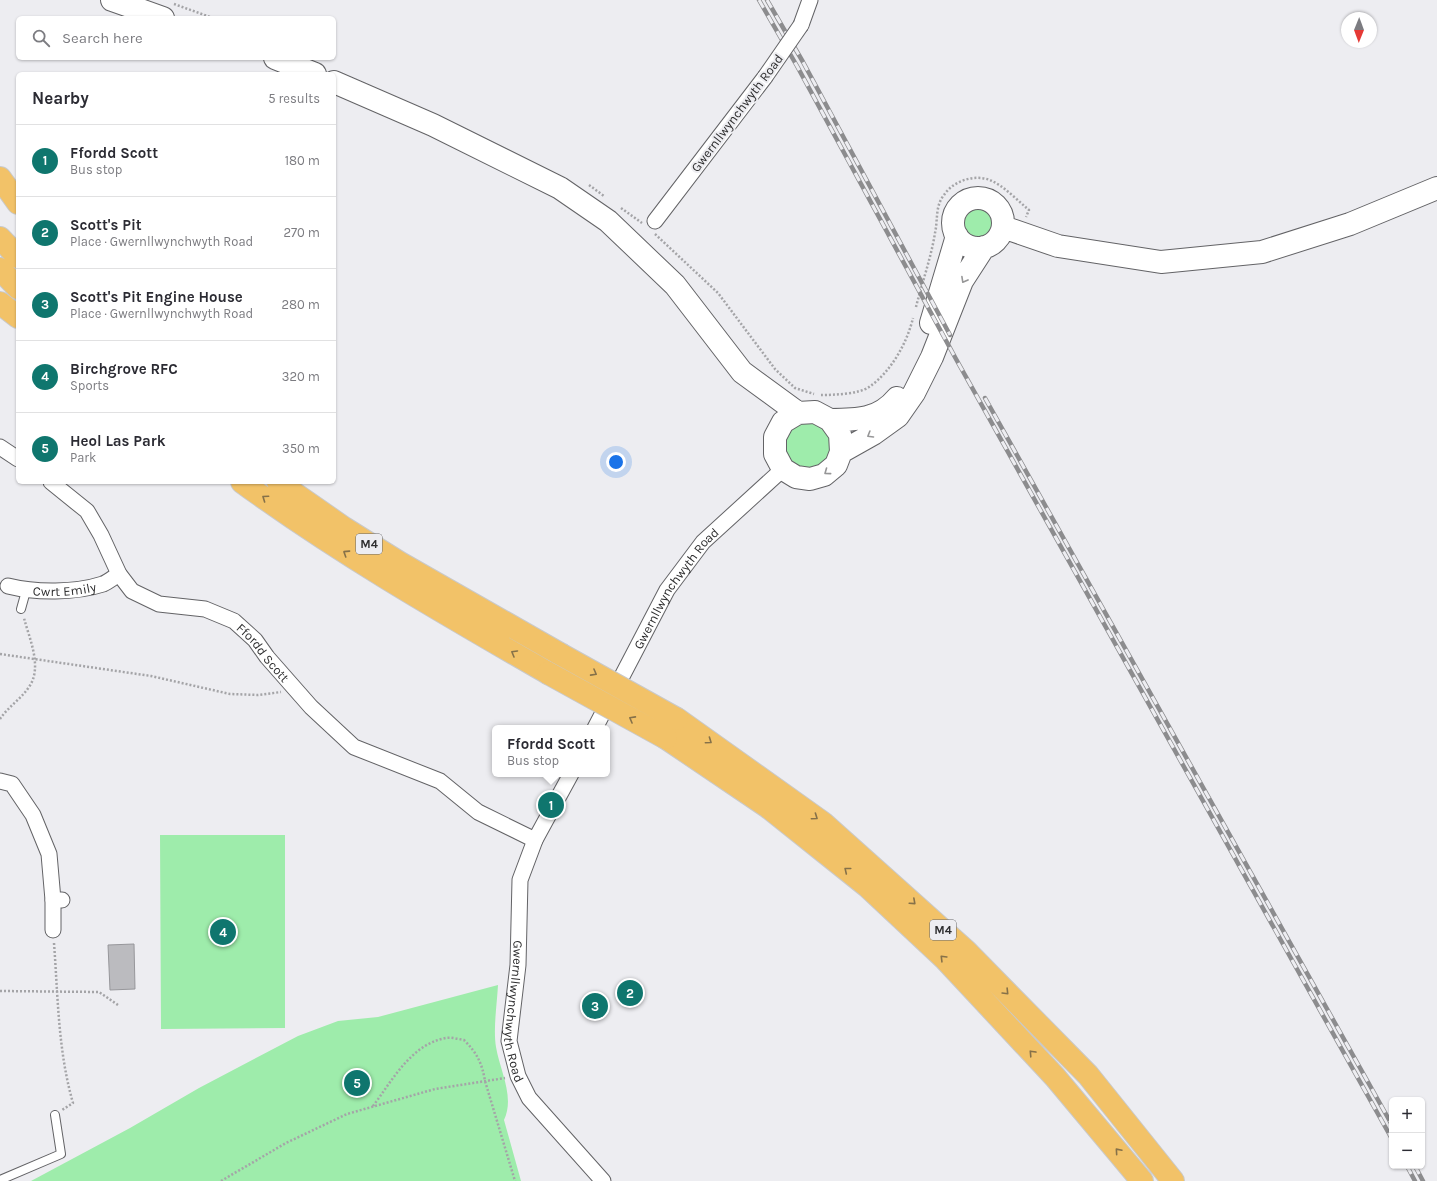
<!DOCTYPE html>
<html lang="en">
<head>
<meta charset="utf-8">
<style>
  :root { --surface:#fff; --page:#f2f2f3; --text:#2b2b33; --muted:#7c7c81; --line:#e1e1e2; --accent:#0f766e }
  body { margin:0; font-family:Karla,sans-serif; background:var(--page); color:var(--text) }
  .controls { position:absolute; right:12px; bottom:12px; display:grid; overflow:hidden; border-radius:6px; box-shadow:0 1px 3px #0004 }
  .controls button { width:36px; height:36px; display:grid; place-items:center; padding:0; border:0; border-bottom:1px solid var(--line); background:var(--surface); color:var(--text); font:20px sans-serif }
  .compass { position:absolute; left:1341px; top:12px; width:36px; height:36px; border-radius:50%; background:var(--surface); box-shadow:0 1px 3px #0004; rotate:181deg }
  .you { position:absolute; left:616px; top:462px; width:14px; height:14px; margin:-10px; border:3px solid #fff; border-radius:50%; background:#1a73e8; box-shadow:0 0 0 6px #1a73e833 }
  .badge { display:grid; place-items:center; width:26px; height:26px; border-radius:50%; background:var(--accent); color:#fff; font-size:13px; font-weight:700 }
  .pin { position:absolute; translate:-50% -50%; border:2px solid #fff; box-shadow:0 1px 4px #0006 }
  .popup { position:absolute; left:492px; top:725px; width:118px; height:52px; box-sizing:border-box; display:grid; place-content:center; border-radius:6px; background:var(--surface); filter:drop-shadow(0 1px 3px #0005); font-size:13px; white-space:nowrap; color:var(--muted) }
  .popup b { font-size:15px; color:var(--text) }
  .popup::after { content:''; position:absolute; left:50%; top:100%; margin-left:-8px; border:8px solid transparent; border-top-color:var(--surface) }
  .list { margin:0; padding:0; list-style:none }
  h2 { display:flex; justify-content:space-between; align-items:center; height:52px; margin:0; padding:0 16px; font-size:17px }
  h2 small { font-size:13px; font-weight:400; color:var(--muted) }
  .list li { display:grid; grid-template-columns:26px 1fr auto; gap:12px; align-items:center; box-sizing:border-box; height:72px; padding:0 16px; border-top:1px solid var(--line) }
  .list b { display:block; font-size:15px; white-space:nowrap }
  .list p { margin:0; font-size:13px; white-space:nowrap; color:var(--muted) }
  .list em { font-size:13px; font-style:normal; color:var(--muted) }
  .icon { flex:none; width:22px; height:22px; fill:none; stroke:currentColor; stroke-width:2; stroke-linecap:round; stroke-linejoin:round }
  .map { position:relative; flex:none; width:1437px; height:1181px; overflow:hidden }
  .search { position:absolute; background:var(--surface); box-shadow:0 1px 3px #0004; left:16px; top:16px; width:320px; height:44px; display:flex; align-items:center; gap:10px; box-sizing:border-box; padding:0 14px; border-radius:6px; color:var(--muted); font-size:15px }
  .panel { position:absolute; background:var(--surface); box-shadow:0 1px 3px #0004; left:16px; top:72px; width:320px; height:412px; border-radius:6px }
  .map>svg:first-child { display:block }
  .green { fill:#9eecab }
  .building { fill:#bbbbbf; stroke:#97979b }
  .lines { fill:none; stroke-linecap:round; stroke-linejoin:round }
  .service-casing { stroke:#636366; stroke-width:10 }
  .minor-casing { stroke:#636366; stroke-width:17 }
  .secondary-casing { stroke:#636366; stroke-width:24 }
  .motorway-casing { stroke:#c9c9c9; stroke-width:24 }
  .path { stroke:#a4a4a7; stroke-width:2.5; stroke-dasharray:2 2; stroke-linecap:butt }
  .service { stroke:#fff; stroke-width:8 }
  .minor { stroke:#fff; stroke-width:15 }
  .secondary { stroke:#fff; stroke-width:22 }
  .motorway { stroke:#f2c268; stroke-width:22 }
  .rail-casing { stroke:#8c8c8e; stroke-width:4.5 }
  .rail { stroke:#ededf1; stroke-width:3; stroke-dasharray:9; stroke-linecap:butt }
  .minor-bridge-casing { stroke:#636366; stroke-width:17; stroke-linecap:butt }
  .motorway-bridge-casing { stroke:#c9c9c9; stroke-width:24; stroke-linecap:butt }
  .minor-bridge { stroke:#fff; stroke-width:15 }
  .motorway-bridge { stroke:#f2c268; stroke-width:22 }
  .oneway { stroke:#969697 }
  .oneway2 { stroke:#867149 }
  .labels { text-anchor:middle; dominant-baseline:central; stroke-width:4; stroke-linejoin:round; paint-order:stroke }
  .shield { fill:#ededf1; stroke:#676769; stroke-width:1 }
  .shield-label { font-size:12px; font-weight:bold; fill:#2e2e2f }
  .street-label { font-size:13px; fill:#2e2e2f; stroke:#ededf1 }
</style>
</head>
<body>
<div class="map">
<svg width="1437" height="1181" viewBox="0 0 1437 1181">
  <rect width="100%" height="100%" fill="#ededf1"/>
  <path class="green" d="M962 223a17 17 0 1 1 34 0a17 17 0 1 1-34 0Z
    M785 446a23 23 0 1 1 46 0a23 23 0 1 1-46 0Z
    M160 835H285V1028L161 1029Z
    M498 985C497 1004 493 1029 496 1047 500 1071 515 1097 504 1120L521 1181H31L130 1128 199 1088 298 1036 338 1021 378 1017Z"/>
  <path class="building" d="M134 944 135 989 110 990 108 945Z
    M596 995 605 1009 601 1011 603 1014 599 1017 598 1014 594 1017 585 1003Z"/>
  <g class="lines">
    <defs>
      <path id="service" d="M21 609 26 591
        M0 1180 61 1154 55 1115"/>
      <g id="minor">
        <path d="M801 25 810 0"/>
        <path d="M655 221 765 77"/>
        <path d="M0 447 18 459"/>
        <path id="s1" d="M51 482 87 511 101 535 119 574 132 591 159 604 205 609 234 621 255 640 267 657 311 707 354 747 440 781 478 812 535 840"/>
        <path id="s2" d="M8 586C36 593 75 593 103 584 108 582 114 577 119 574"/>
        <path id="s3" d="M595 728 667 590 703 542 783 469"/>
        <path id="s4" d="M571 774 535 840 520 880 518 965 509 1041 518 1076 529 1098 603 1181"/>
        <path d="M0 781 12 784 33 815 49 854 53 900H62"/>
        <path d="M53 930V900"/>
      </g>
      <path id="secondary" d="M112 0 163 18
        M275 58 315 74
        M334 82 433 125 560 188 608 221 675 285 742 372 798 413 815 412 830 420 840 434 841 452 836 465 824 475 810 479 796 477 783 469 775 454V437L783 422 798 413
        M953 223a25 25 0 1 1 50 0a25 25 0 1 1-50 0Z
        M1003 227 1058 246 1161 262 1262 252 1350 224 1437 188
        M931 323 957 236
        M830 420C857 420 879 420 897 398
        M841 452 873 434 898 416 914 393 932 357 962 281 984 247"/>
      <path id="motorway" d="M0 178 18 203
        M0 238 18 257
        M0 269 18 288
        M0 303 18 317
        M242 482C339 553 444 613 548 673
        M278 482 344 528 400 563 560 654
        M677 719 823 823 966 951 1088 1075 1173 1181
        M666 738 768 807 867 886 945 959 1055 1077 1142 1181"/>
    </defs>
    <use href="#service" class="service-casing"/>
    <use href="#minor" class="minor-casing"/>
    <use href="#secondary" class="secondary-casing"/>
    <use href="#motorway" class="motorway-casing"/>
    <path class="path" d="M174 4 213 18
      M589 185 604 196
      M621 208 642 223
      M655 234 718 293 775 369 795 388 814 394
      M916 307C922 283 931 258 935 233 938 220 935 206 944 195 953 181 974 174 990 180 1004 186 1017 200 1029 210L1026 217
      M821 395C834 395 859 394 869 387 891 372 907 343 913 318
      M0 654 151 676 230 694 258 695 281 692
      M0 719C8 707 21 699 29 687 43 667 29 638 24 618
      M54 943C58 997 58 1051 73 1103L62 1110
      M0 991 99 992 118 1005
      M373 1106C392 1081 411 1044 446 1038 451 1037 458 1039 464 1040 477 1053 482 1063 485 1081L515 1181
      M221 1181 286 1143 347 1114 435 1089 505 1078"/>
    <use href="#service" class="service"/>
    <use href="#minor" class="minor"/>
    <use href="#secondary" class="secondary"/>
    <use href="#motorway" class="motorway"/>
    <defs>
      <path id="rail" d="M759 0 797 66 956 359 1392 1139
        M767 0 803 62 950 335
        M985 398 1392 1125
        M1407 1166 1415 1181
        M1415 1166 1423 1181"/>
    </defs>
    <use href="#rail" class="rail-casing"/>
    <use href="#rail" class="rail"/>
    <defs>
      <path id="minor-bridge" d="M765 77 801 25"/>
      <path id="motorway-bridge" d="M560 654 677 719
        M548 673 666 738"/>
    </defs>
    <use href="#minor-bridge" class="minor-bridge-casing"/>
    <use href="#motorway-bridge" class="motorway-bridge-casing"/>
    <use href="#minor-bridge" class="minor-bridge"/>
    <use href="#motorway-bridge" class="motorway-bridge"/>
  </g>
  <defs><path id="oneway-chevron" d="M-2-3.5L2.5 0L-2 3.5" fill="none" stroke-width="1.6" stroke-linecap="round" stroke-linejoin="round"/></defs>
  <g class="oneway">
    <use href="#oneway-chevron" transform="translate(964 280) rotate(119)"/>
    <use href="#oneway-chevron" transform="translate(870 435) rotate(149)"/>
    <use href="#oneway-chevron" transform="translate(827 472) rotate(144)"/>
  </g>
  <g class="oneway2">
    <use href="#oneway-chevron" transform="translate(265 498) rotate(-145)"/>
    <use href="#oneway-chevron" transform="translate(346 553) rotate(-147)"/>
    <use href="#oneway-chevron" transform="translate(514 653) rotate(-150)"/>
    <use href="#oneway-chevron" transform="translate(594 673) rotate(29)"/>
    <use href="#oneway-chevron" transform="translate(632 719) rotate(-151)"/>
    <use href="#oneway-chevron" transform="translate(709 741) rotate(35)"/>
    <use href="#oneway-chevron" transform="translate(815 817) rotate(35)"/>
    <use href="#oneway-chevron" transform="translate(847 870) rotate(-141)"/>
    <use href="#oneway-chevron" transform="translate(913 902) rotate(42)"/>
    <use href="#oneway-chevron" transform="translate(943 958) rotate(-135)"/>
    <use href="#oneway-chevron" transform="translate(1006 992) rotate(46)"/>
    <use href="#oneway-chevron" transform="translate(1032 1053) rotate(-133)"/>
    <use href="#oneway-chevron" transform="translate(1118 1151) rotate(-131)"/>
  </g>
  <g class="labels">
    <g class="shield">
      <rect x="356" y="534" width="26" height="20" rx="3"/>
      <rect x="930" y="920" width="26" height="20" rx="3"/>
    </g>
    <g class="shield-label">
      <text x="369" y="544">M4</text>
      <text x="943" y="930">M4</text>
    </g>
    <g class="street-label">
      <text transform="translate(737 113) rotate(-53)">Gwernllwynchwyth Road</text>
      <text stroke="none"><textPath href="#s2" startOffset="57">Cwrt Emily</textPath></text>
      <text stroke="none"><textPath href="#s3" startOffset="162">Gwernllwynchwyth Road</textPath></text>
      <text stroke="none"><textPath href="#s1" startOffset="289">Ffordd Scott</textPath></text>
      <text stroke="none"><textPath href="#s4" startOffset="250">Gwernllwynchwyth Road</textPath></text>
    </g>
  </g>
</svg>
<div class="controls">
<button>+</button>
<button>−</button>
</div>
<svg class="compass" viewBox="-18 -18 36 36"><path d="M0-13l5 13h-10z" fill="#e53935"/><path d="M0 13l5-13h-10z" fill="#7c7c81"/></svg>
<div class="you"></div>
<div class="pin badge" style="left:551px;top:805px">1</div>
<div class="popup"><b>Ffordd Scott</b>Bus stop</div>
<div class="pin badge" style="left:630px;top:993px">2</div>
<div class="pin badge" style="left:595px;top:1006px">3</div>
<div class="pin badge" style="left:223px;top:932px">4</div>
<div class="pin badge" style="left:357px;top:1083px">5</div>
<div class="search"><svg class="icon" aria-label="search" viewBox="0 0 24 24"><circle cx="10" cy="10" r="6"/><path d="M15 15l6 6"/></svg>Search here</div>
<section class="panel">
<h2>Nearby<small>5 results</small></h2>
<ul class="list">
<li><span class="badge">1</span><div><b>Ffordd Scott</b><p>Bus stop</p></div><em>180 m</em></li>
<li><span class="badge">2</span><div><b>Scott's Pit</b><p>Place · Gwernllwynchwyth Road</p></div><em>270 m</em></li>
<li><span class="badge">3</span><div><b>Scott's Pit Engine House</b><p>Place · Gwernllwynchwyth Road</p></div><em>280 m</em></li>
<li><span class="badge">4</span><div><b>Birchgrove RFC</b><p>Sports</p></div><em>320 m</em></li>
<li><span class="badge">5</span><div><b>Heol Las Park</b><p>Park</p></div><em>350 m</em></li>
</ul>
</section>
</div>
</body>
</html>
